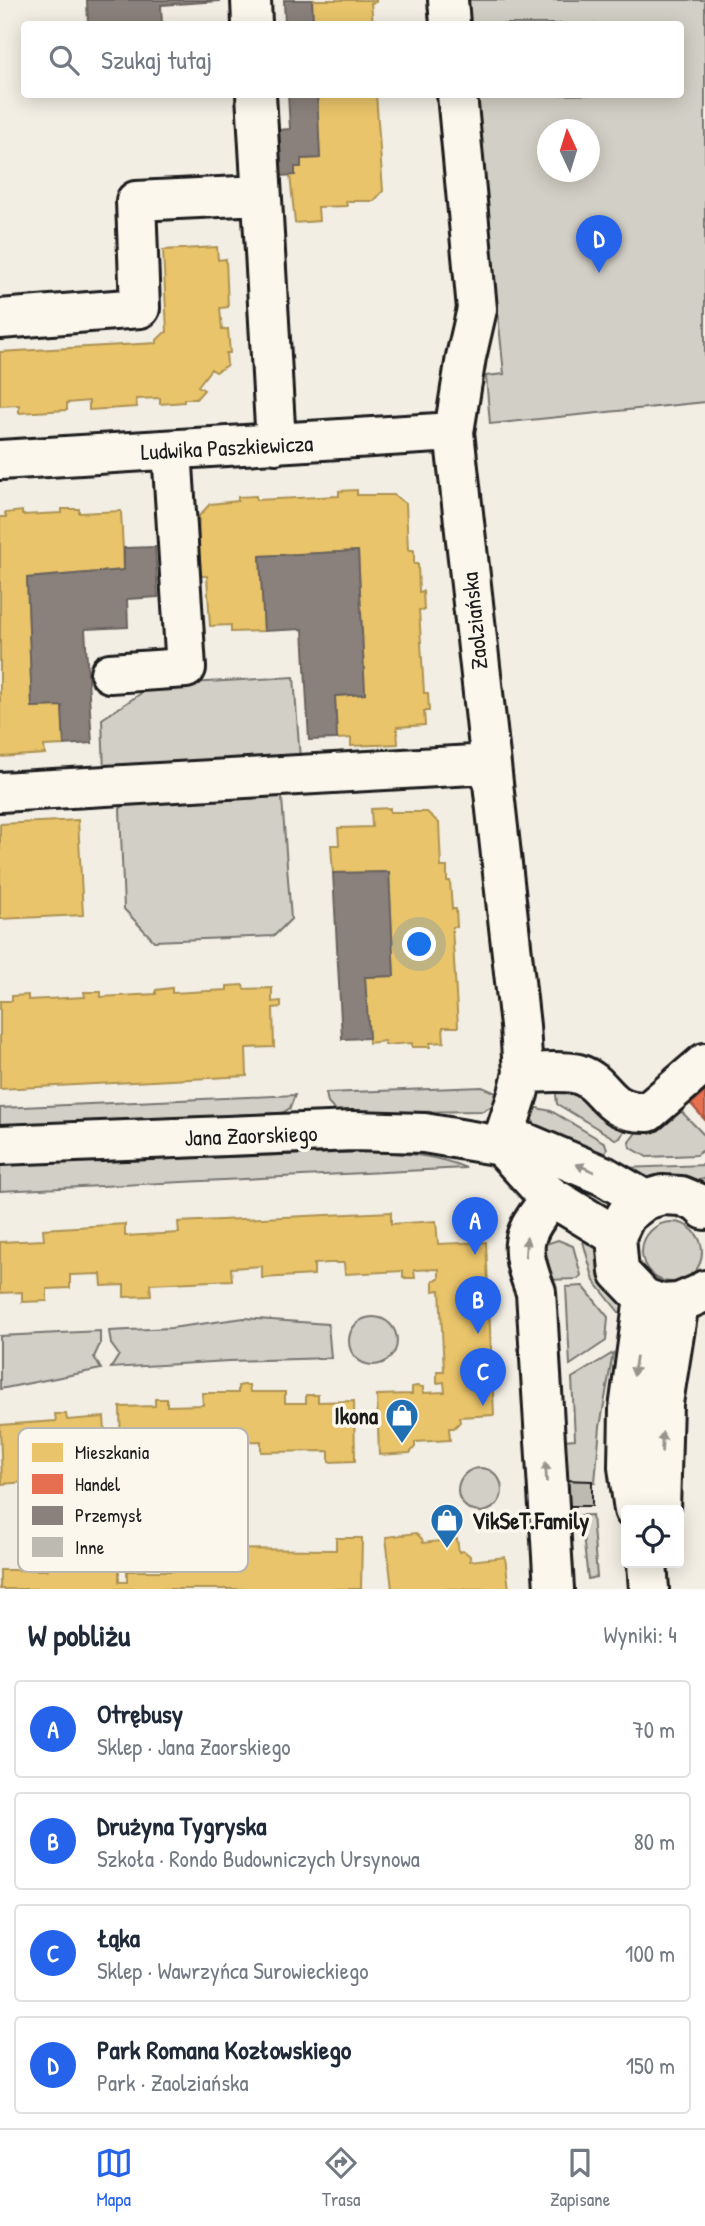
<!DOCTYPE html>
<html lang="pl">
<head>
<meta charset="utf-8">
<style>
  :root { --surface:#fff; --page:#f2f2f3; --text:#1f2937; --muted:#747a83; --line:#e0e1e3; --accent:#2563eb }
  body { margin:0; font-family:"Patrick Hand",sans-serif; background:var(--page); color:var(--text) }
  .controls { position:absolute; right:21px; bottom:21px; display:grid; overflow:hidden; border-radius:7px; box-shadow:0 4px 18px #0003 }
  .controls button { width:63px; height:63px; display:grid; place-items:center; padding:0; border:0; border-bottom:2px solid var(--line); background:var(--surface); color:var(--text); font:35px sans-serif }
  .compass { position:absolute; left:537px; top:119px; width:63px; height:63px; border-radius:50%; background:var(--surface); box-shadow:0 4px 18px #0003; rotate:356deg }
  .you { position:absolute; left:420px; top:945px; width:24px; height:24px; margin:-18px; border:5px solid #fff; border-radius:50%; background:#1a73e8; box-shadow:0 0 0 10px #1a73e833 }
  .badge { display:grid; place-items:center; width:46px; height:46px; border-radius:50%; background:var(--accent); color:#fff; font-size:23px; font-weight:700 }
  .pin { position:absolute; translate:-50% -58px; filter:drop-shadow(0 2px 4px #0008) }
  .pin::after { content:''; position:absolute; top:37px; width:24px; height:21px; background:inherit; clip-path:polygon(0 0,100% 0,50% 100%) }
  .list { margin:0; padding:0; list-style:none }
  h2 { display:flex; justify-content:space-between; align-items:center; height:91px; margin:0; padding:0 28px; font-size:30px }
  h2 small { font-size:23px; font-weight:400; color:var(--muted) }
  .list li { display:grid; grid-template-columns:46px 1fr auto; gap:21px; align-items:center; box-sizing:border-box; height:98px; margin:0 14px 14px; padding:0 14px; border:2px solid var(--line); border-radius:7px }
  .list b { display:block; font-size:26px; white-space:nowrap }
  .list p { margin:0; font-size:23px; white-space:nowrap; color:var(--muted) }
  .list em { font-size:23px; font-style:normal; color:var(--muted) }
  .icon { flex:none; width:38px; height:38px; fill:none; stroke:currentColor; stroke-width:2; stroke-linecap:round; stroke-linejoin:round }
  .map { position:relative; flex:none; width:705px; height:1589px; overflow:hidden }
  .search { position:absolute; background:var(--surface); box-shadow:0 4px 18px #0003; left:21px; right:21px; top:21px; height:77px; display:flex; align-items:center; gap:18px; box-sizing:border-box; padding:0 24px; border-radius:7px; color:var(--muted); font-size:26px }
  .sheet { height:539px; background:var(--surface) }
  nav { display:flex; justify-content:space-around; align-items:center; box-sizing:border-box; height:98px; border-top:2px solid var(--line); background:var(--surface); font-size:19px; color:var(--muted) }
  nav a { display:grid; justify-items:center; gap:4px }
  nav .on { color:var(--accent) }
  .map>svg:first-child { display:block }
  .green { fill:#d2cfc6; stroke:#777671; stroke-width:2; fill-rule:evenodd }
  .homes { fill:#e9c46a; stroke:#ac9253; stroke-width:2 }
  .shops { fill:#e76f51; stroke:#aa5641; stroke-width:2 }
  .industry { fill:#8a817c; stroke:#69635f; stroke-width:2 }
  .building { fill:#bdbab1; stroke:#1c1c1c; stroke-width:2 }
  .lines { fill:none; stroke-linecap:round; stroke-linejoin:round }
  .minor-casing { stroke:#1c1c1c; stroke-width:44 }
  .minor { stroke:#fbf7ec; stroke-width:38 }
  .oneway { fill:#97948e }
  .labels { text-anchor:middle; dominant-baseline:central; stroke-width:7; stroke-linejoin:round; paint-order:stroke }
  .street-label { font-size:23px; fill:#1c1c1c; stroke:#fbf7ec }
  .poi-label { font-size:23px; font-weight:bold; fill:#1c1c1c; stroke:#fbf7ec; text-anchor:end }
  .key { fill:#fbf7ec; stroke:#b8b5ae; stroke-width:2 }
  .key-label { font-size:19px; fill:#1c1c1c }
</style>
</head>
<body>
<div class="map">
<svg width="705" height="1589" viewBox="0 0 705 1589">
  <rect width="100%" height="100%" fill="#f2eee4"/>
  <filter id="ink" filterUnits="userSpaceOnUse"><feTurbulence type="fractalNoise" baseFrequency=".0143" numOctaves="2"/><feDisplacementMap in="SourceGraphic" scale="14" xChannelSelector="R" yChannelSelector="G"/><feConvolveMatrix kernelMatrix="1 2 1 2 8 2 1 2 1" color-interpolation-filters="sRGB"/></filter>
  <g filter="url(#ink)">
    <path class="green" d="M466 0H705V402L490 424 486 376 504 374 476 95 680 94V24H469ZM548 130H590V172H548Z
      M294 677 300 759 104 771 102 719 154 685Z
      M281 785 291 919 274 936 154 941 124 909 120 809 136 792Z
      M567 1084 627 1125 620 1138 615 1139 557 1104 555 1085Z
      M482 1087 501 1095 498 1103 483 1111 337 1113 328 1103 326 1093Z
      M295 1095 290 1108 282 1113 0 1125V1108Z
      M676 1106 705 1136V1149L696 1155 647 1157 630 1147 629 1142 641 1126Z
      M532 1107 551 1111 605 1143 607 1149 602 1160 537 1128 530 1116Z
      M368 1152C401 1153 436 1154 466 1168L0 1191V1165Z
      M705 1165V1179L685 1182 646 1181 621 1168Z
      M642 1252a30 30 0 1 1 60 0a30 30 0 1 1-60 0Z
      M582 1238 597 1248 621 1298 626 1321 594 1281Z
      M558 1240 573 1246 581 1275 578 1279 544 1280 536 1247Z
      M583 1286 608 1317 606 1341 570 1365 566 1287Z
      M349 1341a24 24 0 1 1 48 0a24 24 0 1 1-48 0Z
      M244 1318 328 1324 331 1358 229 1361 111 1368 119 1355 111 1344 109 1331 171 1328Z
      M100 1331V1344L94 1357 101 1369 0 1389V1336Z
      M613 1353 600 1427 595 1482 560 1480 553 1441 575 1439 572 1378Z
      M458 1490a22 22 0 1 1 44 0a22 22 0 1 1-44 0Z
      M592 1515 597 1577 588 1579 582 1527 555 1529 556 1516Z"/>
    <path class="homes" d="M312 0H376V2L371 3 373 24H313Z
      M317 94H376L383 191 374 201H346L347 206 318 207 319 221 295 223 290 175H295V167H301V159L320 158Z
      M217 247 218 260 226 259 228 307 220 308 222 330 228 329 230 353H226L227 365 216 372 211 369 198 386 204 390 196 399H184V402L160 404V398L136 399 137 407 89 410V401L67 403V410L19 413V405L0 406V352L157 343V340L164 333 167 332 163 250Z
      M357 490V495H394L406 504 408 550H414V564H418L419 592 423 591 424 610H419L424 693H428L429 711H424L425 725 397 727 398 744 351 746V738L337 739 335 696 365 694 358 551 260 556 264 631 231 632V625L210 626 207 576H197L199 516 210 504 238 501V497L256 496V500L339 496V491Z
      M62 509H79V513L121 511 124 570 27 578 32 707 62 706 64 745 44 746 45 754 0 757V517H6L5 513 22 511V515L62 513Z
      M390 808V812H427L439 823 441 867H447V881H450L452 909H456L457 927H452L458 1027H443L444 1042 430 1043V1047H412V1043L385 1045V1041L369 1043 365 977 394 976 389 872 333 873 331 845H339L338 828 372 827 371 809Z
      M78 820 83 915 0 919V824Z
      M243 985 244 989 272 988V1002L281 1001V1007L273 1008 274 1047 246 1048 247 1076 0 1089V1001H12V996L28 995V1000L85 997 84 992H101V997L156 994V990L172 988V993L227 990V986Z
      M391 1212V1224L436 1221 438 1244 486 1242 494 1415 459 1417 460 1422 454 1428H449L450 1440 415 1442V1447L410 1453 379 1455 377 1395 412 1394V1387L417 1386 423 1387V1393L445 1392 444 1382 437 1383V1371H444L440 1290 433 1291V1280L439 1279V1269L414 1270 415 1278H403V1271L345 1274 344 1263H329L314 1264V1275L262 1278V1266L231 1268 232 1280 150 1284 151 1296 124 1297V1285L102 1286 101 1274 70 1275V1288L47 1289V1301L22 1302V1292L0 1293V1242L44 1240 43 1229 125 1224V1236L179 1233 178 1222Z
      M243 1385H249L250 1392H285V1403H306V1395H318V1402L354 1401 355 1461 329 1462V1451L261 1452V1441L229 1442V1453H204V1464L178 1465V1454L121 1455 120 1407 155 1406V1399H167V1406L203 1405 202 1393H238V1386Z
      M55 1414H66L67 1420 104 1417 108 1476 82 1478 81 1467 49 1469 50 1480 2 1484 0 1425 56 1421Z
      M416 1533 422 1539 423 1543 457 1539 459 1552 464 1551 470 1556V1561L505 1557 509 1589H392L386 1537Z
      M336 1538H362L361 1589H0V1570H48V1560H119V1582H127V1571H211V1549L336 1550Z"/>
    <path class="shops" d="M705 1092V1120L691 1104Z"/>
    <path class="industry" d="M87 0H219V1L161 5 162 24H88Z
      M284 0H312L313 24H285Z
      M288 94H317L320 158 301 159V167H295V175L280 176 278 130 290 129Z
      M155 547 158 597 127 599 128 627 85 629 92 743 64 745 62 706 32 707 27 578 124 570V548Z
      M358 551 365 694 335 696 337 739 309 740 303 629 264 631 260 556Z
      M389 872 394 976 365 977 369 1038 342 1039 333 873Z"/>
    <path class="building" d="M560 1480 592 1481V1506H559Z"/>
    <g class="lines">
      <defs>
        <path id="minor" d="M251 0 252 24
          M448 0 450 24
          M256 94 276 444
          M457 94 477 309 466 357 454 432 520 1026 523 1073 518 1094 501 1146
          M0 319 140 308 136 201 261 195
          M0 460 454 432
          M110 673 186 668 172 450
          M0 792 490 764
          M523 1073C540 1073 561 1070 578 1074 609 1084 603 1113 648 1112L705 1063
          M0 1145 353 1131 424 1133 501 1146 526 1143 604 1176 645 1200
          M501 1146 538 1186 552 1197 616 1236
          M552 1197C520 1235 518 1246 536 1292L554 1589
          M705 1210 698 1203 681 1196 662 1195 645 1200 626 1215 616 1236 619 1272 644 1298 661 1304 679 1303 702 1293 705 1290
          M634 1510 628 1467 629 1409 644 1298
          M660 1510 663 1403 679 1303
          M647 1563 649 1589"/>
      </defs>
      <use href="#minor" class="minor-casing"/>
      <use href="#minor" class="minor"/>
    </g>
    <defs><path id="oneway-solid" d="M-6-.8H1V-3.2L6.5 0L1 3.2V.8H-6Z" transform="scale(1.75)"/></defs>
    <g class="oneway">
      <use href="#oneway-solid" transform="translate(585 1168) rotate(-157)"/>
      <use href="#oneway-solid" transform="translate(526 1247) rotate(-86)"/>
      <use href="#oneway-solid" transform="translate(635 1366) rotate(98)"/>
      <use href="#oneway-solid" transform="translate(662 1442) rotate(-88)"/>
      <use href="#oneway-solid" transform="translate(546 1472) rotate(-93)"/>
    </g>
  </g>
  <defs>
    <symbol id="shop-pin" viewBox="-11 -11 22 30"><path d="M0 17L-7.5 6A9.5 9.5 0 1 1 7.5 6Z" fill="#1f6fb2" stroke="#fbf7ec"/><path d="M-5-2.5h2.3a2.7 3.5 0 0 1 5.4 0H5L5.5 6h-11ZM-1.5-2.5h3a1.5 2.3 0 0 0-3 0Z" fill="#fff"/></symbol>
  </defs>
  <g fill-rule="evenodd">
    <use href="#shop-pin" x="383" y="1396" width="38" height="52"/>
    <use href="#shop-pin" x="428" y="1501" width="38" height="52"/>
  </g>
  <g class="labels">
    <g class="street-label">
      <text transform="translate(227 447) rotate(-3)">Ludwika Paszkiewicza</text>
      <text transform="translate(474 621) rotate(-96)">Zaolziańska</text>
      <text transform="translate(251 1135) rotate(-2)">Jana Zaorskiego</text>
    </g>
    <g class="poi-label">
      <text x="378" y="1415">Ikona</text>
      <text x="472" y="1520" text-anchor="start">VikSeT.Family</text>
    </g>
  </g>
  <rect x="18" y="1428" width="230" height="144" rx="10" class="key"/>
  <rect x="32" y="1443" width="31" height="19" fill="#e9c46a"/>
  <rect x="32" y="1474" width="31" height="20" fill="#e76f51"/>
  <rect x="32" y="1506" width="31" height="19" fill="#8a817c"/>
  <rect x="32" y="1537" width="31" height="20" fill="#bdbab1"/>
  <g class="key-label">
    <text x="75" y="1459">Mieszkania</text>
    <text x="75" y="1491">Handel</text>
    <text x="75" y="1522">Przemysł</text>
    <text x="75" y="1554">Inne</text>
  </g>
</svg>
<div class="controls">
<button><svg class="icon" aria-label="locate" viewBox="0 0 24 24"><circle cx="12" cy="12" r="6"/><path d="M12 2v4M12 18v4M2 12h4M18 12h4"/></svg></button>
</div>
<svg class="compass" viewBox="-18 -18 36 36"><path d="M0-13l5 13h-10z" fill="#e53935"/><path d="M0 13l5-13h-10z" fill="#747a83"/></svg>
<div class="you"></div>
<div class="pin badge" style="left:475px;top:1255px">A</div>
<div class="pin badge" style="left:478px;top:1334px">B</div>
<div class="pin badge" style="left:483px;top:1406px">C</div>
<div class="pin badge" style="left:599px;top:273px">D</div>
<div class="search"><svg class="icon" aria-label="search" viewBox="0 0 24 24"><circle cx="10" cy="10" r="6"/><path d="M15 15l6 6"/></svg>Szukaj tutaj</div>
</div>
<section class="sheet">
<h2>W pobliżu<small>Wyniki: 4</small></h2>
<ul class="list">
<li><span class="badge">A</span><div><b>Otrębusy</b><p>Sklep · Jana Zaorskiego</p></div><em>70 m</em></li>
<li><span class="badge">B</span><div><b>Drużyna Tygryska</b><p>Szkoła · Rondo Budowniczych Ursynowa</p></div><em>80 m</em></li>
<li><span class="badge">C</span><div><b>Łąka</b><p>Sklep · Wawrzyńca Surowieckiego</p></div><em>100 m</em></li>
<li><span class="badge">D</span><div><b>Park Romana Kozłowskiego</b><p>Park · Zaolziańska</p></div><em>150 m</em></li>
</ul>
</section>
<nav>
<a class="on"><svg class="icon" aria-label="map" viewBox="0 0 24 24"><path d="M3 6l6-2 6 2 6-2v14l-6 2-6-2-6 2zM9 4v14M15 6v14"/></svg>Mapa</a>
<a><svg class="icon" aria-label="directions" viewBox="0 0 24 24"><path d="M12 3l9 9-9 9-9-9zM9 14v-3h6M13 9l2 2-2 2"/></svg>Trasa</a>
<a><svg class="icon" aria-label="saved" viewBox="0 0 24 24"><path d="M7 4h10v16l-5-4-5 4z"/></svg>Zapisane</a>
</nav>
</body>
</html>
